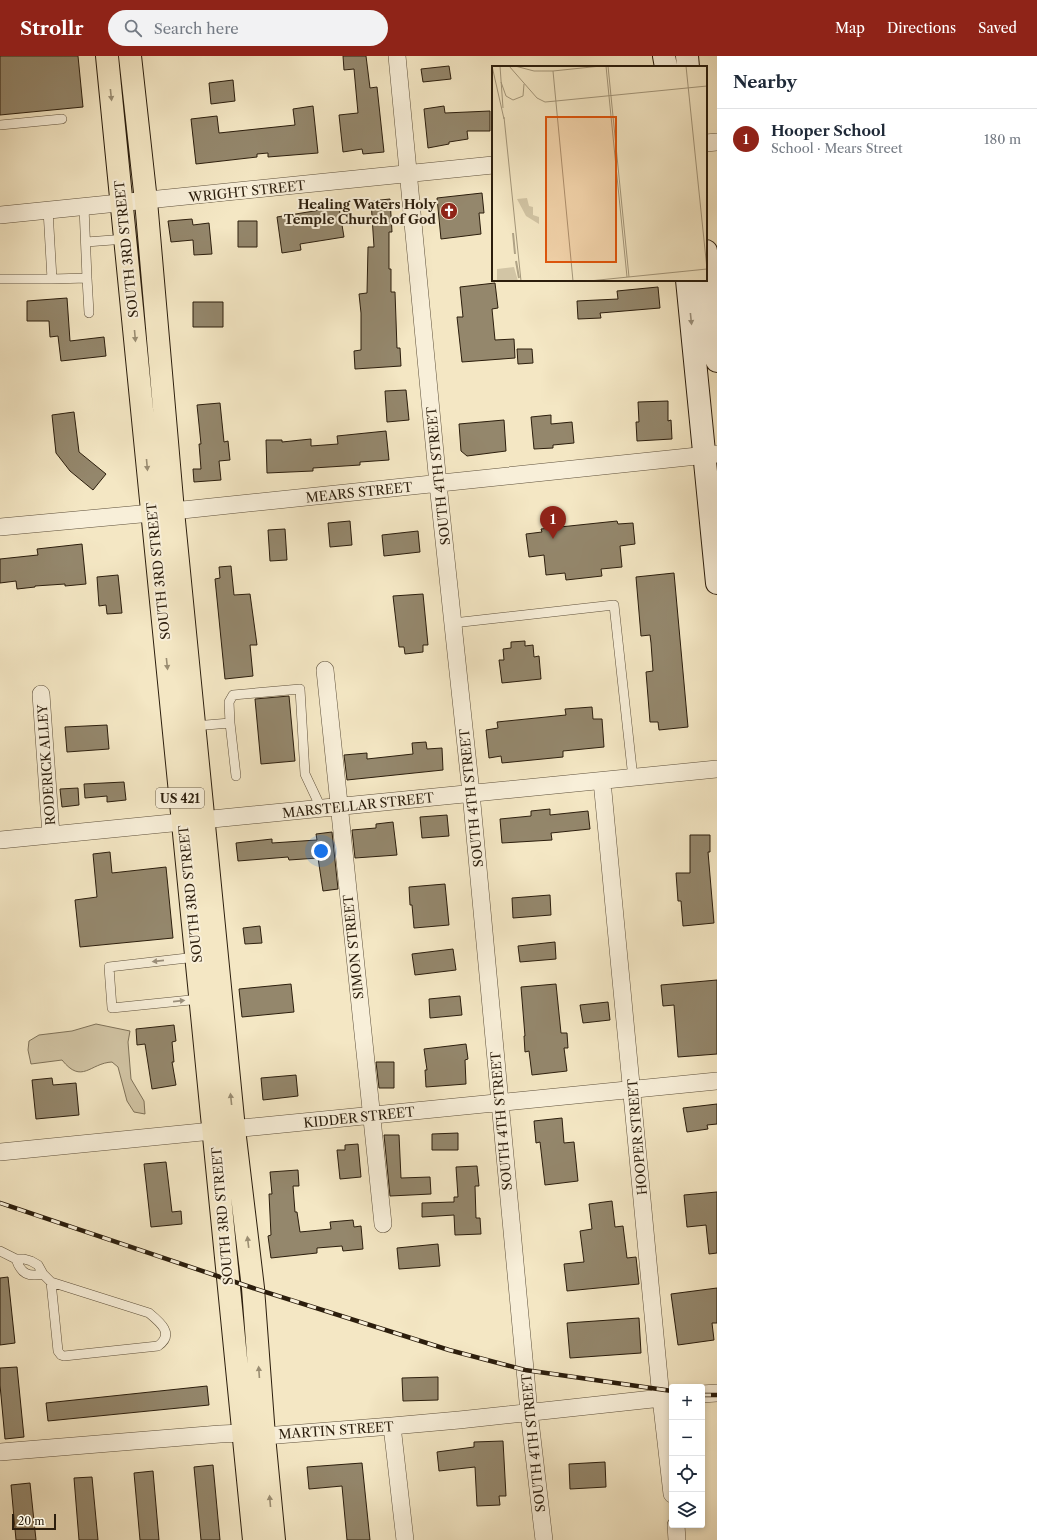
<!DOCTYPE html>
<html lang="en">
<head>
<meta charset="utf-8">
<style>
  :root { --surface:#fff; --page:#f2f2f3; --text:#1f2937; --muted:#747a83; --line:#e0e1e3; --accent:#8f2418 }
  body { margin:0; font-family:"Libre Caslon Text",serif; background:var(--page); color:var(--text) }
  .controls { position:absolute; right:12px; bottom:12px; display:grid; overflow:hidden; border-radius:4px; box-shadow:0 2px 6px #0003 }
  .controls button { width:36px; height:36px; display:grid; place-items:center; padding:0; border:0; border-bottom:1px solid var(--line); background:var(--surface); color:var(--text); font:20px sans-serif }
  .scale { position:absolute; left:12px; bottom:10px; width:44px; box-sizing:border-box; padding-left:4px; border:2px solid #2c1e0d; border-top:0; font-size:11px; line-height:14px; white-space:nowrap; color:#2c1e0d; -webkit-text-stroke:3px #f8efd9; paint-order:stroke }
  .you { position:absolute; left:321px; top:795px; width:14px; height:14px; margin:-10px; border:3px solid #fff; border-radius:50%; background:#1a73e8; box-shadow:0 0 0 6px #1a73e833 }
  .badge { display:grid; place-items:center; width:26px; height:26px; border-radius:50%; background:var(--accent); color:#fff; font-size:13px; font-weight:700 }
  .pin { position:absolute; translate:-50% -33px; filter:drop-shadow(0 1px 2px #0008) }
  .pin::after { content:''; position:absolute; top:21px; width:14px; height:12px; background:inherit; clip-path:polygon(0 0,100% 0,50% 100%) }
  .list { margin:0; padding:0; list-style:none }
  h2 { display:flex; justify-content:space-between; align-items:center; height:52px; margin:0; padding:0 16px; font-size:17px }
  h2 small { font-size:13px; font-weight:400; color:var(--muted) }
  .list li { display:grid; grid-template-columns:26px 1fr auto; gap:12px; align-items:center; box-sizing:border-box; height:60px; padding:0 16px; border-top:1px solid var(--line) }
  .list b { display:block; font-size:15px; white-space:nowrap }
  .list p { margin:0; font-size:13px; white-space:nowrap; color:var(--muted) }
  .list em { font-size:13px; font-style:normal; color:var(--muted) }
  .icon { flex:none; width:22px; height:22px; fill:none; stroke:currentColor; stroke-width:2; stroke-linecap:round; stroke-linejoin:round }
  .map { position:relative; flex:none; width:717px; height:1484px; overflow:hidden }
  header { display:flex; align-items:center; gap:24px; box-sizing:border-box; height:56px; padding:0 20px; background:var(--accent); color:#fff }
  header strong { font-size:19px }
  nav { display:flex; gap:22px; margin-inline-start:auto; font-size:14px }
  .search { width:280px; height:36px; background:var(--page); display:flex; align-items:center; gap:10px; box-sizing:border-box; padding:0 14px; border-radius:22px; color:var(--muted); font-size:15px }
  main { display:flex }
  aside { flex:1; background:var(--surface) }
  .map>svg:first-child { display:block }
  .green { fill:#d2c5a5; stroke:#7f7259 }
  .building { fill:#94876c; stroke:#2c1e0d }
  .lines { fill:none; stroke-linecap:round; stroke-linejoin:round }
  .lane-casing { stroke:#5e503b; stroke-width:10 }
  .street-casing { stroke:#5e503b; stroke-width:18 }
  .secondary-casing { stroke:#2c1e0d; stroke-width:24 }
  .highway-casing { stroke:#2c1e0d; stroke-width:24 }
  .lane { stroke:#f8efd9; stroke-width:9 }
  .street { stroke:#f8efd9; stroke-width:17 }
  .secondary { stroke:#f8efd9; stroke-width:22 }
  .highway { stroke:#f4e7c4; stroke-width:22 }
  .rail-casing { stroke:#2c1e0d; stroke-width:4.5 }
  .rail { stroke:#f8efd9; stroke-width:3; stroke-dasharray:9; stroke-linecap:butt }
  .oneway { fill:#9a8d72 }
  .oneway2 { fill:#9c917d }
  .labels { text-anchor:middle; dominant-baseline:central; stroke-width:4; stroke-linejoin:round; paint-order:stroke }
  .shield { fill:#f8efd9; stroke:#695d4a; stroke-width:1 }
  .shield-label { font-size:12px; font-weight:bold; fill:#2c1e0d }
  .street-label { font-size:13px; fill:#2c1e0d; stroke:#f8efd9 }
  .poi-label { font-size:13px; font-weight:bold; fill:#2c1e0d; stroke:#f8efd9; text-anchor:end }
  .inset-river { fill:none; stroke:#b0a386; stroke-width:2 }
  .inset-road { fill:none; stroke:#a4977b; stroke-width:1 }
  .view { fill:#df560c; fill-opacity:0.15; stroke:#df560c; stroke-width:2 }
  .inset-edge { fill:none; stroke:#2c1e0d; stroke-width:2 }
</style>
</head>
<body>
<header>
<strong>Strollr</strong>
<div class="search"><svg class="icon" aria-label="search" viewBox="0 0 24 24"><circle cx="10" cy="10" r="6"/><path d="M15 15l6 6"/></svg>Search here</div>
<nav><a>Map</a><a>Directions</a><a>Saved</a></nav>
</header>
<main>
<div class="map">
<svg width="717" height="1484" viewBox="0 0 717 1484">
  <rect width="100%" height="100%" fill="#f4e7c4"/>
  <filter id="stains"><feTurbulence type="fractalNoise" baseFrequency=".005" numOctaves="4"/><feColorMatrix values="0 0 0 0 .2 0 0 0 0 .09 0 0 0 0 .02 0 0 0 .5 -.17"/></filter>
  <radialGradient id="worn" r=".72"><stop offset=".6" stop-color="#630" stop-opacity="0"/><stop offset="1" stop-color="#630" stop-opacity=".3"/></radialGradient>
  <path class="green" d="M96 968 130 975 128 986 131 1023 144 1045 145 1058 134 1056 127 1045 118 1011 112 1006C90 1007 82 1029 62 1004L31 1008 28 994 29 985 39 979 72 975Z"/>
  <path class="building" d="M0 0H78L83 51 0 59Z
    M343 0H366L370 32 377 31 384 96 363 98 362 93 343 96 339 59 358 57 354 13 344 14Z
    M449 10 451 23 423 26 421 13Z
    M233 24 235 45 211 48 209 27Z
    M313 50 318 97 268 101V97L257 98V101L196 108 191 63 217 60 219 77 295 69 293 53Z
    M444 50 445 57 490 55V75H467L468 83 449 86V88L428 92 424 53Z
    M482 137 484 157H479L481 178 441 183 437 142Z
    M390 143 392 176H389V213H391V236H395L397 292H400L401 310 355 313 354 295 361 294V257L359 238 367 237 368 191H374L371 145Z
    M339 151 344 181 300 188 301 194 282 197 277 161Z
    M192 163 193 169 209 167 212 198 194 199 193 184 171 186 168 165Z
    M238 165H257V191H238Z
    M495 227 498 252 492 253 495 284 514 283 515 302 462 306 457 261H463L460 231Z
    M658 231 660 252 600 257 601 262 578 263 577 245 618 243 617 235Z
    M67 242 70 285 104 281 106 300 61 305 58 280 50 281 49 265H27V245Z
    M193 246H223V271H193Z
    M517 293H532L533 307 518 308Z
    M406 334 409 364 387 366 385 335Z
    M668 345V365L671 364 672 383 637 385 636 366H639L638 346Z
    M220 347 224 386 228 385 230 404 219 405 221 424 194 426 193 413H201L199 388H201L197 349Z
    M74 356 79 396 106 418 93 434 70 415 56 397 52 359Z
    M551 359V368L572 366 574 387 553 389V392L534 393 531 361Z
    M504 364 506 395 467 400 461 395 459 368Z
    M386 375 389 404 360 406V409L313 412V415L267 417 266 384H282V386L311 383V390L338 388 337 380Z
    M350 465 352 489 330 491 328 467Z
    M617 465 618 468 633 467 635 488 620 490 622 511 601 513 602 520 566 524 565 517 546 519 544 499 529 501 526 478 542 476 541 473Z
    M285 473 287 504 270 505 268 474Z
    M418 475 420 496 384 500 382 479Z
    M82 488 86 528 65 530V528L35 530V531L17 533 16 525 0 527V503L38 499 37 493Z
    M231 510 234 539 250 538 257 589H250L253 620 225 623 215 523 220 522 219 511Z
    M674 517 688 671 659 674 658 666H650L646 616 653 615 651 587 650 579 641 580 636 521Z
    M118 519 122 557 107 558 106 549 99 550 97 521Z
    M423 538 428 589H423V596L405 598 404 591H399L393 540Z
    M525 585V590L533 589 534 601 539 600 541 623 502 627 499 604H504L503 593 511 592V586Z
    M289 640 295 705 261 708 255 643Z
    M592 651 593 663H602L604 691 563 695V701L502 707 501 700 489 702 486 674 498 672 497 666 566 659 565 653Z
    M107 669 109 693 67 696 65 671Z
    M426 686 427 693 442 692 443 714 347 724 344 699 367 697V703L413 698 412 687Z
    M124 726 126 744 107 746V740L85 742 84 728Z
    M78 732 79 749 62 751 60 733Z
    M550 753V759L588 755 590 773 551 777 552 784 502 787 500 763 531 760V755Z
    M447 759 449 780 422 782 420 761Z
    M393 766 397 799 355 802 352 774 376 772V768Z
    M332 776 338 833 323 835 318 802 289 804 288 801 238 805 236 787 272 783V787L317 784 316 778Z
    M690 779H710V796H708L714 867 683 870 681 845H678L676 817H690Z
    M110 796 112 817 166 811 173 882 80 891 75 844 97 841 93 798Z
    M445 828 449 869 414 872 412 849H410L409 831Z
    M550 839 551 859 513 862 512 842Z
    M260 870 262 887 245 888 243 872Z
    M555 886 556 903 520 906 518 890Z
    M453 893 456 914 415 919 412 898Z
    M717 924V998L678 1001 674 949 663 950 661 929Z
    M291 928 294 956 242 961 239 933Z
    M556 928 561 977H567L568 992H564L567 1015 532 1019 529 995 525 996 524 980H525L521 931Z
    M460 940 462 959 430 962 429 943Z
    M608 946 610 964 583 967 580 949Z
    M174 969 176 985 172 986 174 1006H172L176 1029 152 1033 145 988 137 989 136 973Z
    M466 988 468 1003 465 1004 466 1028 426 1031 425 1014H427L424 993Z
    M376 1006H394V1032H379Z
    M296 1019 298 1040 263 1044 261 1022Z
    M52 1022 53 1029 76 1027 79 1059 36 1063 32 1024Z
    M717 1048V1068L707 1069 708 1073 687 1076 683 1052Z
    M562 1062 564 1087 574 1086 578 1125 545 1129 540 1086 536 1087 534 1065Z
    M458 1077V1094H432V1078Z
    M384 1079H399L401 1122 430 1121 431 1138 390 1140Z
    M358 1088 361 1121 340 1123 337 1094H345V1089Z
    M166 1106 172 1156 181 1155 182 1168 151 1171 144 1108Z
    M477 1110 479 1130H475L476 1162H480L481 1178 455 1179 454 1159 422 1161V1147L454 1146V1141H458L456 1111Z
    M298 1114 299 1130H293L295 1156H297L300 1176 331 1173 330 1166 353 1164 354 1171 361 1170 363 1193 343 1195 342 1190 317 1192V1197L271 1202 268 1180 271 1179 269 1138H272L270 1116Z
    M717 1136V1197L709 1198 706 1169 687 1171 684 1139Z
    M612 1145 615 1171 623 1170 627 1202 636 1201 639 1228 567 1235 564 1208 584 1206 580 1175 592 1173 589 1148Z
    M438 1188 440 1210 399 1213 397 1192Z
    M8 1221 15 1287 0 1289V1222Z
    M717 1232V1267H712L714 1284 678 1289 671 1238Z
    M639 1262 641 1297 570 1302 567 1267Z
    M17 1311 24 1381 5 1383 0 1329V1312Z
    M438 1321V1344L403 1345 402 1322Z
    M207 1330 209 1349 48 1365 46 1347Z
    M503 1385 506 1440H499L500 1449 477 1450 475 1411 439 1415 437 1396 474 1391V1386Z
    M605 1406 606 1431 570 1433 569 1408Z
    M362 1407 370 1484H347L342 1430 309 1433 307 1411Z
    M213 1409 220 1484H201L194 1411Z
    M153 1415 159 1484H140L134 1417Z
    M92 1421 98 1484H79L74 1422Z
    M30 1427 36 1484H16L11 1429Z"/>
  <g class="lines">
    <defs>
      <path id="lane" d="M0 69 62 63
        M48 154 52 223 87 222 84 151
        M86 186 126 183
        M87 222 89 257
        M0 223H52
        M453 567 614 549 633 722
        M230 667 236 720
        M194 670 230 667 229 646 233 639 300 633 305 718 321 752
        M196 901 109 911 112 952 200 943
        M0 1195 16 1203H24L31 1205 38 1209 43 1218C28 1221 21 1218 16 1203
        M43 1218 51 1226 58 1295 61 1299 64 1300 158 1290C175 1278 160 1266 149 1257L51 1226"/>
      <path id="street" d="M397 0 438 428 471 737 529 1356 544 1484
        M706 87 717 86
        M0 159 493 109
        M0 471 173 455 717 398
        M325 614 383 1168
        M41 638 51 779
        M602 725 661 1342 672 1438
        M0 784 717 713
        M0 1096 717 1025
        M702 1338 717 1337
        M392 1370 405 1484
        M0 1396 220 1378 243 1377 264 1380 392 1370 459 1364 671 1341
        M676 1469 677 1484"/>
      <path id="secondary" d="M664 0 666 11
        M687 0 688 11
        M706 195 717 305
        M687 224 717 527"/>
      <path id="highway" d="M107 0 254 1484
        M130 0 146 145 173 455 234 1073 253 1232 264 1380 274 1484"/>
    </defs>
    <use href="#lane" class="lane-casing"/>
    <use href="#street" class="street-casing"/>
    <use href="#secondary" class="secondary-casing"/>
    <use href="#highway" class="highway-casing"/>
    <use href="#lane" class="lane"/>
    <use href="#street" class="street"/>
    <use href="#secondary" class="secondary"/>
    <use href="#highway" class="highway"/>
    <defs>
      <path id="rail" d="M0 1147 253 1232 449 1294 525 1314 672 1335
        M702 1339H717"/>
    </defs>
    <use href="#rail" class="rail-casing"/>
    <use href="#rail" class="rail"/>
  </g>
  <defs><path id="oneway-solid" d="M-6-.8H1V-3.2L6.5 0L1 3.2V.8H-6Z"/></defs>
  <g class="oneway">
    <use href="#oneway-solid" transform="translate(111 39) rotate(84)"/>
    <use href="#oneway-solid" transform="translate(135 280) rotate(85)"/>
    <use href="#oneway-solid" transform="translate(147 409) rotate(85)"/>
    <use href="#oneway-solid" transform="translate(167 608) rotate(84)"/>
    <use href="#oneway-solid" transform="translate(231 1043) rotate(-96)"/>
    <use href="#oneway-solid" transform="translate(248 1186) rotate(-97)"/>
    <use href="#oneway-solid" transform="translate(259 1316) rotate(-94)"/>
    <use href="#oneway-solid" transform="translate(270 1445) rotate(-95)"/>
  </g>
  <g class="oneway2">
    <use href="#oneway-solid" transform="translate(691 263) rotate(84)"/>
    <use href="#oneway-solid" transform="translate(158 905) rotate(174)"/>
    <use href="#oneway-solid" transform="translate(179 945) rotate(-6)"/>
  </g>
  <defs>
    <symbol id="church-disc" viewBox="-11 -11 22 22"><circle r="9.5" fill="#8f2418" stroke="#f8efd9"/><path d="M-1.2-6h2.4v3.5h3.3v2.4h-3.3V6h-2.4V-.1h-3.3v-2.4h3.3Z" fill="#fff"/></symbol>
  </defs>
  <g fill-rule="evenodd">
    <use href="#church-disc" x="439" y="145" width="20" height="20"/>
  </g>
  <g class="labels">
    <rect class="shield" x="156" y="732" width="48" height="20" rx="3"/>
    <g class="shield-label">
      <text x="180" y="742">US 421</text>
    </g>
    <g class="street-label">
      <text transform="translate(247 135) rotate(-6)">WRIGHT STREET</text>
      <text transform="translate(126 193) rotate(-96)">SOUTH 3RD STREET</text>
      <text transform="translate(438 420) rotate(-96)">SOUTH 4TH STREET</text>
      <text transform="translate(359 436) rotate(-6)">MEARS STREET</text>
      <text transform="translate(158 515) rotate(-96)">SOUTH 3RD STREET</text>
      <text transform="translate(46 709) rotate(-94)">RODERICK ALLEY</text>
      <text transform="translate(471 742) rotate(-96)">SOUTH 4TH STREET</text>
      <text transform="translate(358 749) rotate(-6)">MARSTELLAR STREET</text>
      <text transform="translate(190 838) rotate(-96)">SOUTH 3RD STREET</text>
      <text transform="translate(353 891) rotate(-96)">SIMON STREET</text>
      <text transform="translate(359 1061) rotate(-6)">KIDDER STREET</text>
      <text transform="translate(501 1065) rotate(-95)">SOUTH 4TH STREET</text>
      <text transform="translate(637 1081) rotate(-95)">HOOPER STREET</text>
      <text transform="translate(222 1160) rotate(-95)">SOUTH 3RD STREET</text>
      <text transform="translate(336 1374) rotate(-4)">MARTIN STREET</text>
      <text transform="translate(533 1387) rotate(-96)">SOUTH 4TH STREET</text>
    </g>
    <g class="poi-label">
      <text x="436" y="148">Healing Waters Holy<tspan x="436" dy="15">Temple Church of God</tspan></text>
    </g>
  </g>
  <g transform="translate(492 10)">
    <rect width="215" height="215" fill="#f4e7c4"/>
    <path d="M35 132 37 140 41 141V149L47 151V158L34 150 25 133ZM22 201 26 215H5V203Z" fill="#d2c5a5"/>
    <path class="inset-river" d="M21 167 23 188M24 195 27 212"/>
    <path class="inset-road" d="M0 0 12 53M8 0 11 42M17 0 45 32 53 36 64 35M23 0 42 5H61L81 215M114 0 135 211M116 0 137 211M194 0 215 203M61 5 109 0M9 16 14 30 21 34 31 30 32 18M64 35 215 20M12 51 29 215M97 215 215 203"/>
    <path class="view" d="M54 51H124V196H54Z"/>
    <rect width="215" height="215" class="inset-edge"/>
  </g>
  <rect width="100%" height="100%" filter="url(#stains)"/>
  <rect width="100%" height="100%" fill="url(#worn)"/>
</svg>
<div class="controls">
<button>+</button>
<button>−</button>
<button><svg class="icon" aria-label="locate" viewBox="0 0 24 24"><circle cx="12" cy="12" r="6"/><path d="M12 2v4M12 18v4M2 12h4M18 12h4"/></svg></button>
<button><svg class="icon" aria-label="layers" viewBox="0 0 24 24"><path d="M12 4l9 5-9 5-9-5zM3 14l9 5 9-5"/></svg></button>
</div>
<div class="scale">20 m</div>
<div class="you"></div>
<div class="pin badge" style="left:553px;top:483px">1</div>
</div>
<aside>
<h2>Nearby<small></small></h2>
<ul class="list">
<li><span class="badge">1</span><div><b>Hooper School</b><p>School · Mears Street</p></div><em>180 m</em></li>
</ul>
</aside>
</main>
</body>
</html>
